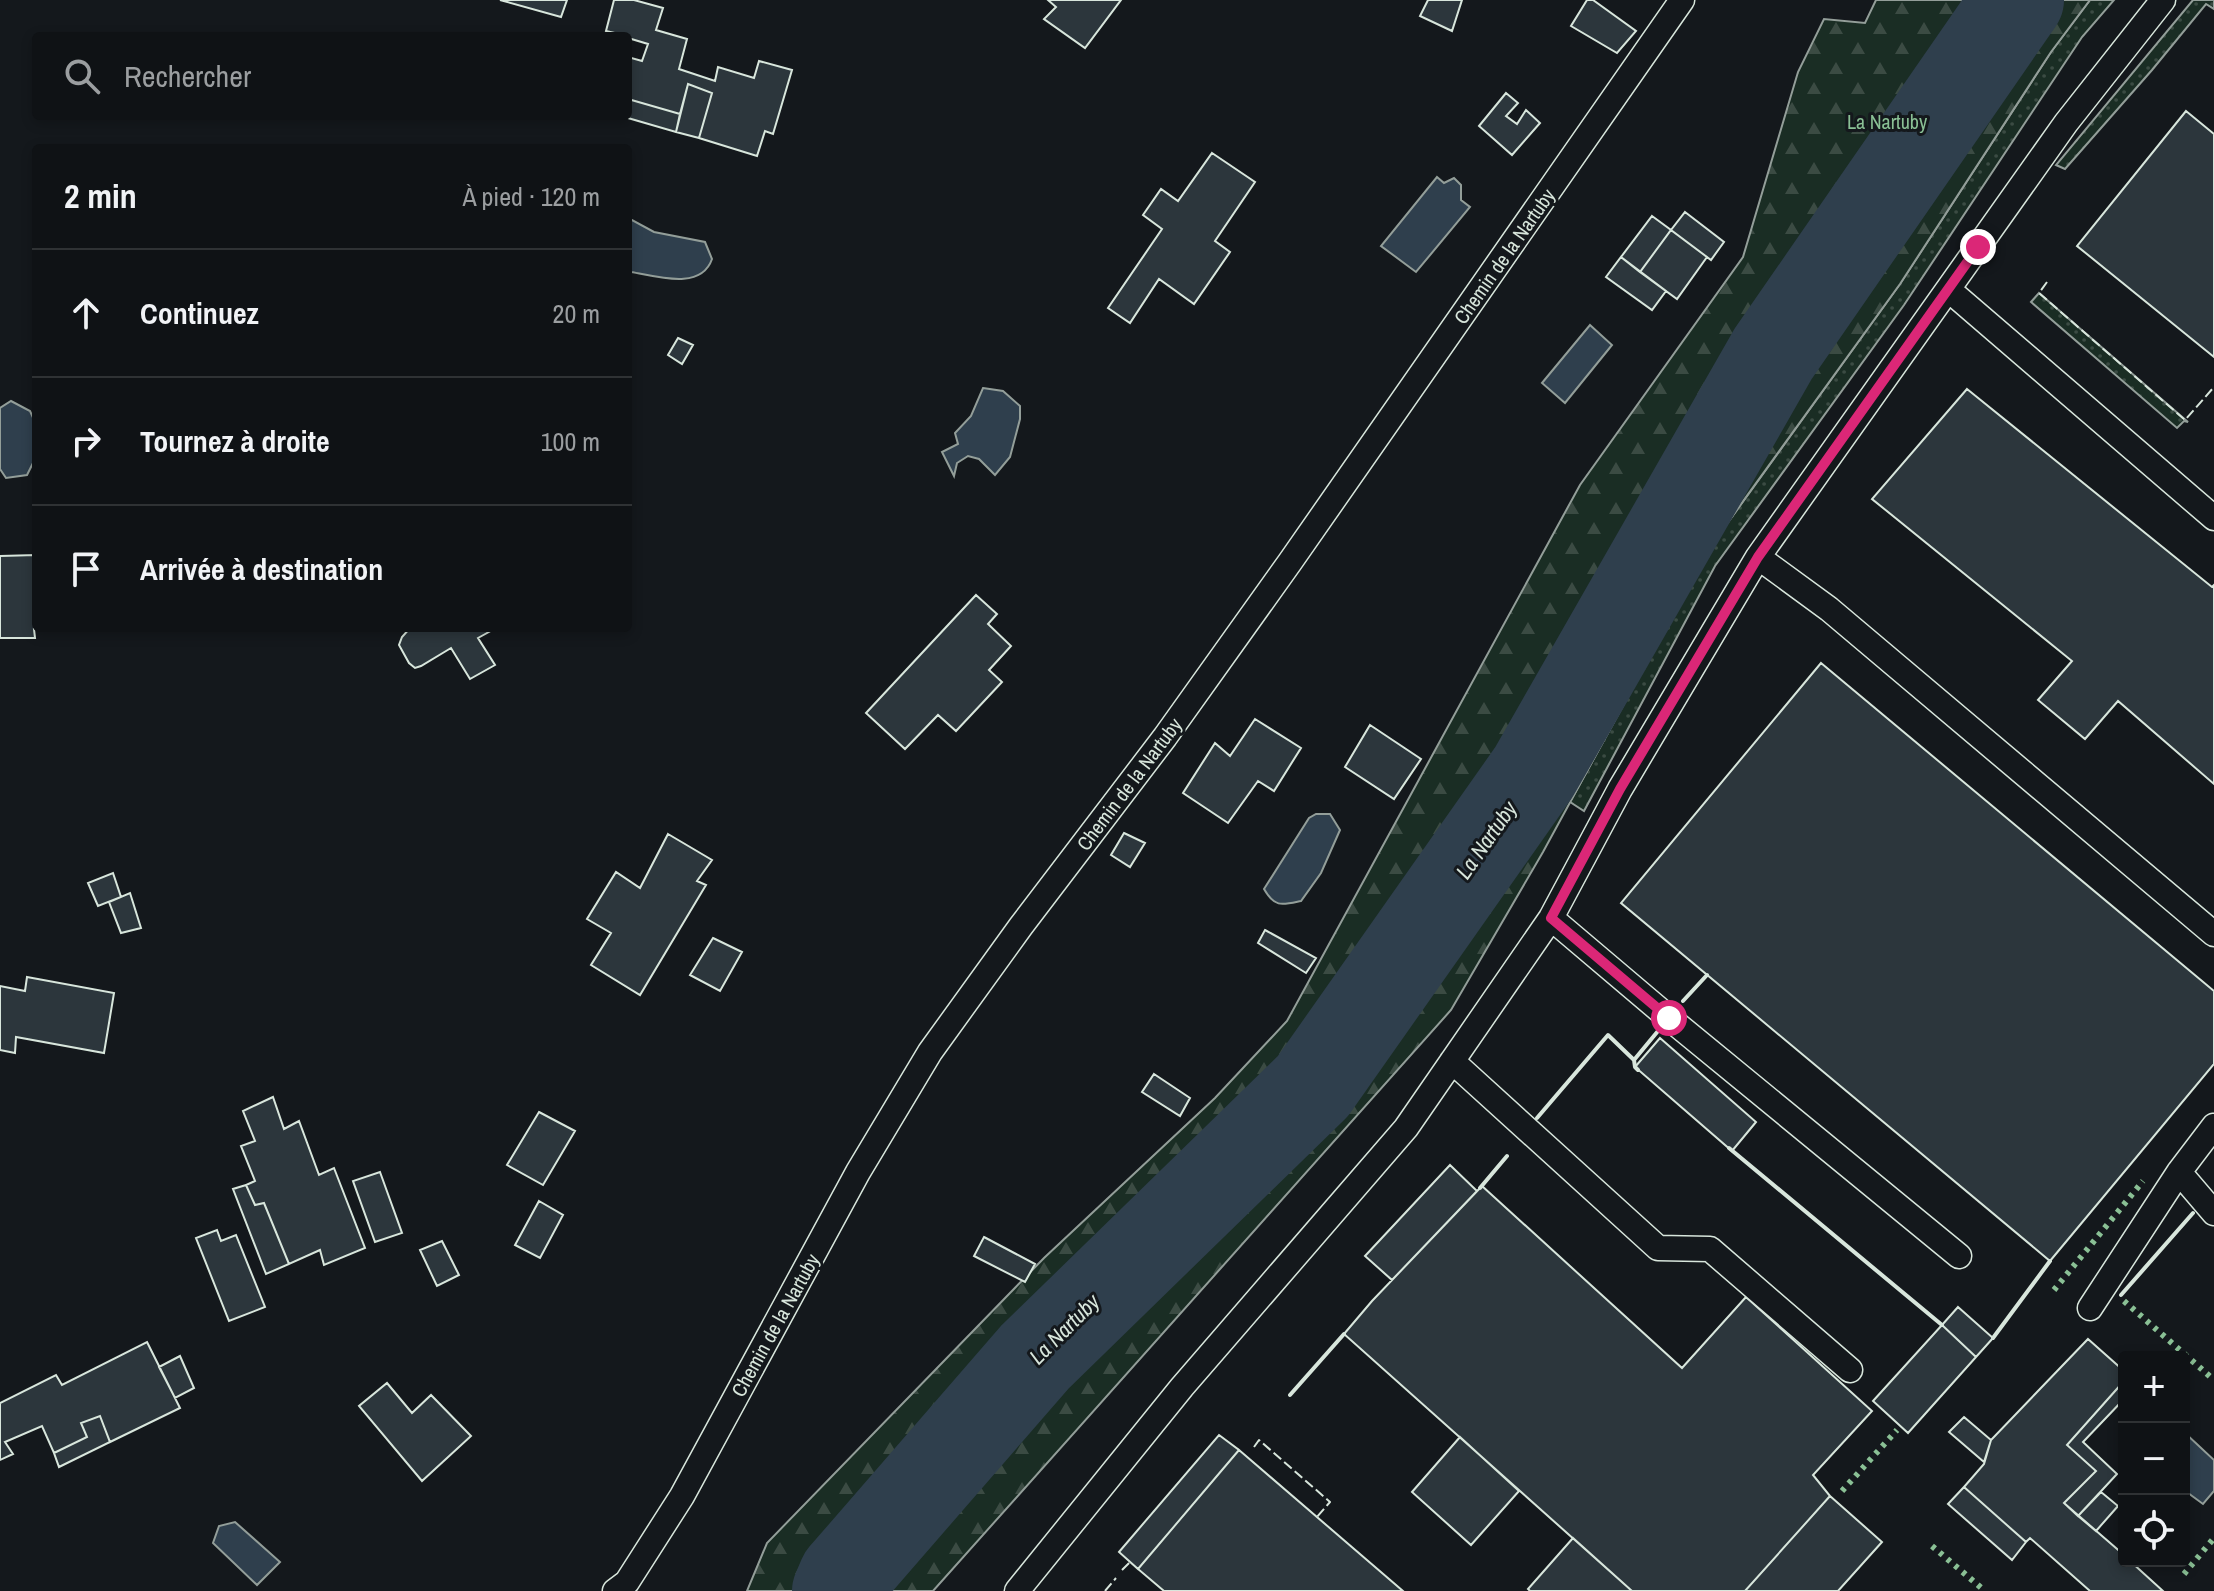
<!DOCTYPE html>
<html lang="fr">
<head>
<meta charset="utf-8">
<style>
  :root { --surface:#0f1215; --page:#1d2022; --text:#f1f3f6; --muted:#9b9ea0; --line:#2f3234 }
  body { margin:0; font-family:"Archivo Narrow",sans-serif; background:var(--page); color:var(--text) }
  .controls { position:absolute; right:24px; bottom:24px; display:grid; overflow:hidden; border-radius:8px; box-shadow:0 4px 12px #0003 }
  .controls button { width:72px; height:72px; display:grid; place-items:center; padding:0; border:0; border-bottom:2px solid var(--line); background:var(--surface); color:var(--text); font:40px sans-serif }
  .stop { position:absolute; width:24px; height:24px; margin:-18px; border:6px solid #db2777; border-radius:50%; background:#fff }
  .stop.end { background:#db2777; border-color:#fff; box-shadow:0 2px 8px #0008 }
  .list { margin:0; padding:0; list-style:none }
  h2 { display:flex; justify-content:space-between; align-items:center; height:104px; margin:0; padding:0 32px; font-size:34px }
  h2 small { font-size:26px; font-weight:400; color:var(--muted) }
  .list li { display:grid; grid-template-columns:52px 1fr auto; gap:24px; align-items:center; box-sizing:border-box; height:128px; padding:0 32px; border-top:2px solid var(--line) }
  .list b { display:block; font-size:30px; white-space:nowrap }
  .list em { font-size:26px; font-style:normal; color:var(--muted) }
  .icon { flex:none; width:44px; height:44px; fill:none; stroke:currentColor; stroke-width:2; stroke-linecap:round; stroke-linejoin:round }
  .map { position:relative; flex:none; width:2214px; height:1591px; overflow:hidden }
  .search { position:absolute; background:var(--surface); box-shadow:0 4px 12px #0003; left:32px; top:32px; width:600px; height:88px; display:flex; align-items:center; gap:20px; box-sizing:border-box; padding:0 28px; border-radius:8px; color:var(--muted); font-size:30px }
  .panel { position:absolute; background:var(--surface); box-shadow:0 4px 12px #0003; left:32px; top:144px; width:600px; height:488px; border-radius:8px }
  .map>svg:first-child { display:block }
  .grass { fill:url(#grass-dots); stroke:#939e99; stroke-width:2 }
  .forest { fill:url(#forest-firs); stroke:#939e99; stroke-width:2 }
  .water { fill:#2f3f4d; stroke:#939e99; stroke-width:2 }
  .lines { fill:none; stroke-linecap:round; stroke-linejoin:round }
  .river { stroke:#2f3f4d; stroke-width:92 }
  .building { fill:#2c363c; stroke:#d8e6dc; stroke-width:2 }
  .service-casing { stroke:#d8e6dc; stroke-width:27 }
  .service { stroke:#14181c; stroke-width:24 }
  .hedge { stroke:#8ac095; stroke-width:6; stroke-dasharray:4 6; stroke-linecap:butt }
  .fence { stroke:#d8e6dc; stroke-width:2; stroke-dasharray:10 4; stroke-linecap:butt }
  .wall { stroke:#d8e6dc; stroke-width:4 }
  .route { stroke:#db2777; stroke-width:10 }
  .labels { text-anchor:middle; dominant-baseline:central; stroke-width:6; stroke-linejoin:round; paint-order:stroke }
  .park-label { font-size:20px; fill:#8ac095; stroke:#14181c }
  .street-label { font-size:20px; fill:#d8e6dc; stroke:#14181c }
  .water-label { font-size:22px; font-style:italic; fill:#d8e6dc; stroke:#14181c }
</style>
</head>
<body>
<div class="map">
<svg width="2214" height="1591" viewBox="0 0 2214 1591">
  <defs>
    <pattern id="grass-dots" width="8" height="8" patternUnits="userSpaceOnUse" patternTransform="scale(2)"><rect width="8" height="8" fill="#1a2d24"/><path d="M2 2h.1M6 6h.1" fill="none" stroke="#3b4b43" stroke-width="1.8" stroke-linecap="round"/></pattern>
    <pattern id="forest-firs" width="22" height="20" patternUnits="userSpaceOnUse" patternTransform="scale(2)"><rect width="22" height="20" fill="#1a2d24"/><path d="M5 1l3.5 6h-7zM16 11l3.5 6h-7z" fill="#3b4b43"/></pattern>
  </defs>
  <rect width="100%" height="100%" fill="#14181c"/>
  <path class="grass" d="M2090 0H2114L2082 37 1904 305 1715 566 1584 811 1570 802 1711 546 1900 284 2051 52Z
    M2193 0H2214V9L2206 4 2152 70 2065 169 2056 165Z
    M2039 293 2188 422 2184 421 2177 428 2031 302Z"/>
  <path class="forest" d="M1876 0H2090L2051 52 1900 284 1707 551 1543 852 1451 1010 933 1591H747L767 1543 1044 1258 1215 1098 1287 1021 1580 485 1743 257 1798 72 1824 19 1865 23Z"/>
  <path class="water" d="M1437 177 1444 183 1454 178 1461 185V200L1470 207 1416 272 1381 246Z
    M628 220H632L654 232 705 242 712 259C701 291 656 276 631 272L628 269Z
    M1590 325 1612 345 1565 403 1542 383Z
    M983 388 1003 391 1020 406V419L1010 457 995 475 979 459 968 456 957 463 954 476 942 452 958 444 955 433 971 416Z
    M11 401 30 411 35 422 36 457 27 475 6 478 0 469V408Z
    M1316 814H1330L1340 830 1321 873 1301 901C1282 905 1275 908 1264 889L1309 818Z
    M2185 1433 2214 1460V1491L2203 1504 2184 1490Z
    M235 1522 280 1562 257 1585 213 1543 219 1526Z"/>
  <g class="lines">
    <path class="river" d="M838 1591 844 1577 1035 1357 1313 1086 1534 772 1773 354 2018 0"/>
  </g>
  <path class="building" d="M500 0H567L561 17Z
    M614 0H634L663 8 656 30 687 39 679 69 715 81 718 67 754 78 759 61 792 70 773 134 765 131 757 156 699 138 712 93 688 84 680 114 628 99V57L642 61 648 44 628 38V36L606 31Z
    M1048 0H1121L1085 48 1044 19 1056 7Z
    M1428 0H1462L1452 31 1420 16Z
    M1587 0H1593L1636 31 1617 53 1571 26Z
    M688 84 712 93 699 138 676 132Z
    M1506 93 1518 103 1506 116 1517 124 1526 110 1540 123 1512 155 1479 126Z
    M628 99 680 114 676 132 621 116H628Z
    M2186 111 2214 134V357L2077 246Z
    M1212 153 1255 182 1215 241 1230 252 1194 304 1159 279 1130 323 1108 308 1162 229 1143 215 1161 189 1178 201Z
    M1685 212 1724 242 1711 260 1671 230Z
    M1652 216 1671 230 1640 272 1621 257Z
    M1671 230 1707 257 1677 299 1640 272Z
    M1621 257 1666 291 1652 310 1606 277Z
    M678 338 693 345 682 364 668 355Z
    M1967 389 2212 587 2214 585V784L2118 701 2085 739 2038 700 2072 661 1872 499Z
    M36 555V628L63 629H34L35 638H0V556Z
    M976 595 997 614 988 624 1011 646 989 670 1002 682 956 731 938 715 905 749 866 713Z
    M410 628H496L478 638 495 665 470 679 451 648 421 666 415 668 409 663 399 645 402 637Z
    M1821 663 2214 991V1064L2050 1261 1621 903Z
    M1255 719 1301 748 1274 791 1258 781 1228 823 1183 793 1215 743 1230 756Z
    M1370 725 1421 759 1394 799 1345 767Z
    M1124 833 1145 843 1130 867 1111 855Z
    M668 834 712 860 697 881 706 885 640 995 591 965 611 933 587 919 616 872 640 888Z
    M113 873 121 897 98 906 88 883Z
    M130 893 141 928 121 933 109 902Z
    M1265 930 1316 958 1306 973 1258 943Z
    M713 938 742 952 720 991 690 975Z
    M27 977 114 993 104 1053 16 1037 15 1053 0 1050V986L25 991Z
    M1660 1038 1756 1122 1732 1151 1635 1067Z
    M1154 1074 1190 1098 1180 1116 1142 1092Z
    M273 1097 284 1129 299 1121 319 1175 334 1168 365 1248 324 1265 320 1250 289 1264 264 1203 255 1205 246 1185 255 1181 241 1146 255 1141 243 1111Z
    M539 1112 575 1131 543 1185 507 1165Z
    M1450 1165 1477 1191 1392 1280 1365 1256Z
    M380 1172 402 1233 375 1242 353 1181Z
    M246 1185 255 1205 264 1203 289 1264 266 1274 233 1189Z
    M1482 1186 1682 1368 1746 1297 1872 1411 1813 1475 1830 1496 1745 1591H1632L1344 1334 1372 1301Z
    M539 1201 563 1215 540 1258 515 1245Z
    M217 1230 221 1241 236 1235 265 1307 229 1321 196 1238Z
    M984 1237 1035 1264 1025 1282 974 1256Z
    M442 1241 459 1275 437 1286 420 1250Z
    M1958 1307 1993 1338 1976 1357 1942 1325Z
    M1942 1325 1976 1357 1908 1433 1873 1401Z
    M2088 1339 2124 1371V1381L2067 1445 2096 1471 2064 1503 2124 1555V1561H2130L2163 1591H2090L2030 1538 2026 1542 1964 1487 1984 1464 1991 1440Z
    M147 1342 180 1408 110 1442 100 1416 81 1423 87 1437 54 1453 42 1426 5 1442 13 1454 0 1460V1403L56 1375 62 1385Z
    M180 1356 194 1388 175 1398 159 1367Z
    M2124 1381V1399L2083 1442 2117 1474 2078 1516 2064 1503 2096 1471 2067 1445Z
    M387 1383 412 1413 431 1395 471 1436 422 1481 359 1406Z
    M100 1416 110 1442 59 1467 54 1453 87 1437 81 1423Z
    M1964 1417 1991 1440 1984 1462 1949 1432Z
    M1219 1435 1239 1450 1138 1569 1119 1552Z
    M1460 1437 1519 1491 1471 1545 1412 1492Z
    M1239 1450 1246 1456 1403 1591H1164L1138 1569Z
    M1964 1487 2026 1542 2012 1560 1948 1504Z
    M2101 1492 2118 1506 2096 1531 2078 1516Z
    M1830 1496 1882 1542 1838 1591H1745Z
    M1573 1538 1632 1591H1530L1528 1589Z"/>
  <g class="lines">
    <defs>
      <path id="service" d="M1949 290 2214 518
        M1758 557 1829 609 2214 934
        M1551 918 1669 1018 1959 1256
        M1452 1061 1658 1248 1710 1249 1850 1370
        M2179 1172 2214 1213
        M2090 1308 2179 1172 2214 1126
        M615 1591 627 1582 682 1496 858 1172 930 1052 1021 926 1165 737 1290 562 1682 0
        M1017 1591 1182 1387 1406 1128 1551 918 1620 789 1758 557 2066 123 2163 0"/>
    </defs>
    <use href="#service" class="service-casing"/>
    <use href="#service" class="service"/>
    <path class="hedge" d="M2054 1290 2143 1181
      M2124 1301 2214 1380
      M1842 1491 1897 1430
      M1932 1546 1985 1591
      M2184 1574 2214 1538"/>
    <path class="fence" d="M2047 282 2039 293 2185 420 2214 387
      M1254 1447 1259 1440 1330 1502 1317 1517
      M1122 1570 1130 1562
      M1105 1591 1116 1578"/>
    <path class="wall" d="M1683 1001 1707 975
      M1634 1060 1658 1031
      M1537 1118 1608 1035 1634 1060 1635 1067 1638 1070
      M1729 1148 1942 1325
      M1480 1188 1507 1156
      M2121 1295 2193 1213
      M1993 1338 2050 1261
      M1290 1395 1344 1334"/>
  </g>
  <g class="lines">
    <path class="route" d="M1669 1018 1551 918 1620 789 1758 557 1978 247"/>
  </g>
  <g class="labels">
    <g class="park-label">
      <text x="1887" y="121">La Nartuby</text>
    </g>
    <g class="street-label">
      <text transform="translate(1504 256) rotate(-55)">Chemin de la Nartuby</text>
      <text transform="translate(1129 784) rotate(-53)">Chemin de la Nartuby</text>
      <text transform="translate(775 1325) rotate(-61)">Chemin de la Nartuby</text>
    </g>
    <g class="water-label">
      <text transform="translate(1486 840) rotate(-55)">La Nartuby</text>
      <text transform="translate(1064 1329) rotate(-45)">La Nartuby</text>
    </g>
  </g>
</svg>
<div class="controls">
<button>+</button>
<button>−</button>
<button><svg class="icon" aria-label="locate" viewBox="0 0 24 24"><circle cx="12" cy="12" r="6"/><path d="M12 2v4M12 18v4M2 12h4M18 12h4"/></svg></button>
</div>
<div class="stop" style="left:1669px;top:1018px"></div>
<div class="stop end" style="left:1978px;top:247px"></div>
<div class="search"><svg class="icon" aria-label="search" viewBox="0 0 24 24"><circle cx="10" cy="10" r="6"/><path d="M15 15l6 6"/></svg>Rechercher</div>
<section class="panel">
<h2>2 min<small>À pied · 120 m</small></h2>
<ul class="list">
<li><svg class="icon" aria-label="ahead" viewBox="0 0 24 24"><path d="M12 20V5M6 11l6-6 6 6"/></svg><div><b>Continuez</b></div><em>20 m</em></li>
<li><svg class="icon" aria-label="right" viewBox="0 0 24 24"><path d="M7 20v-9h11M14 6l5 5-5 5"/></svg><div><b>Tournez à droite</b></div><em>100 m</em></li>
<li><svg class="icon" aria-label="arrive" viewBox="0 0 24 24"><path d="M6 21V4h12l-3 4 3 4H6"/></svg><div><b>Arrivée à destination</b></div></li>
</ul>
</section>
</div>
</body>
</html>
